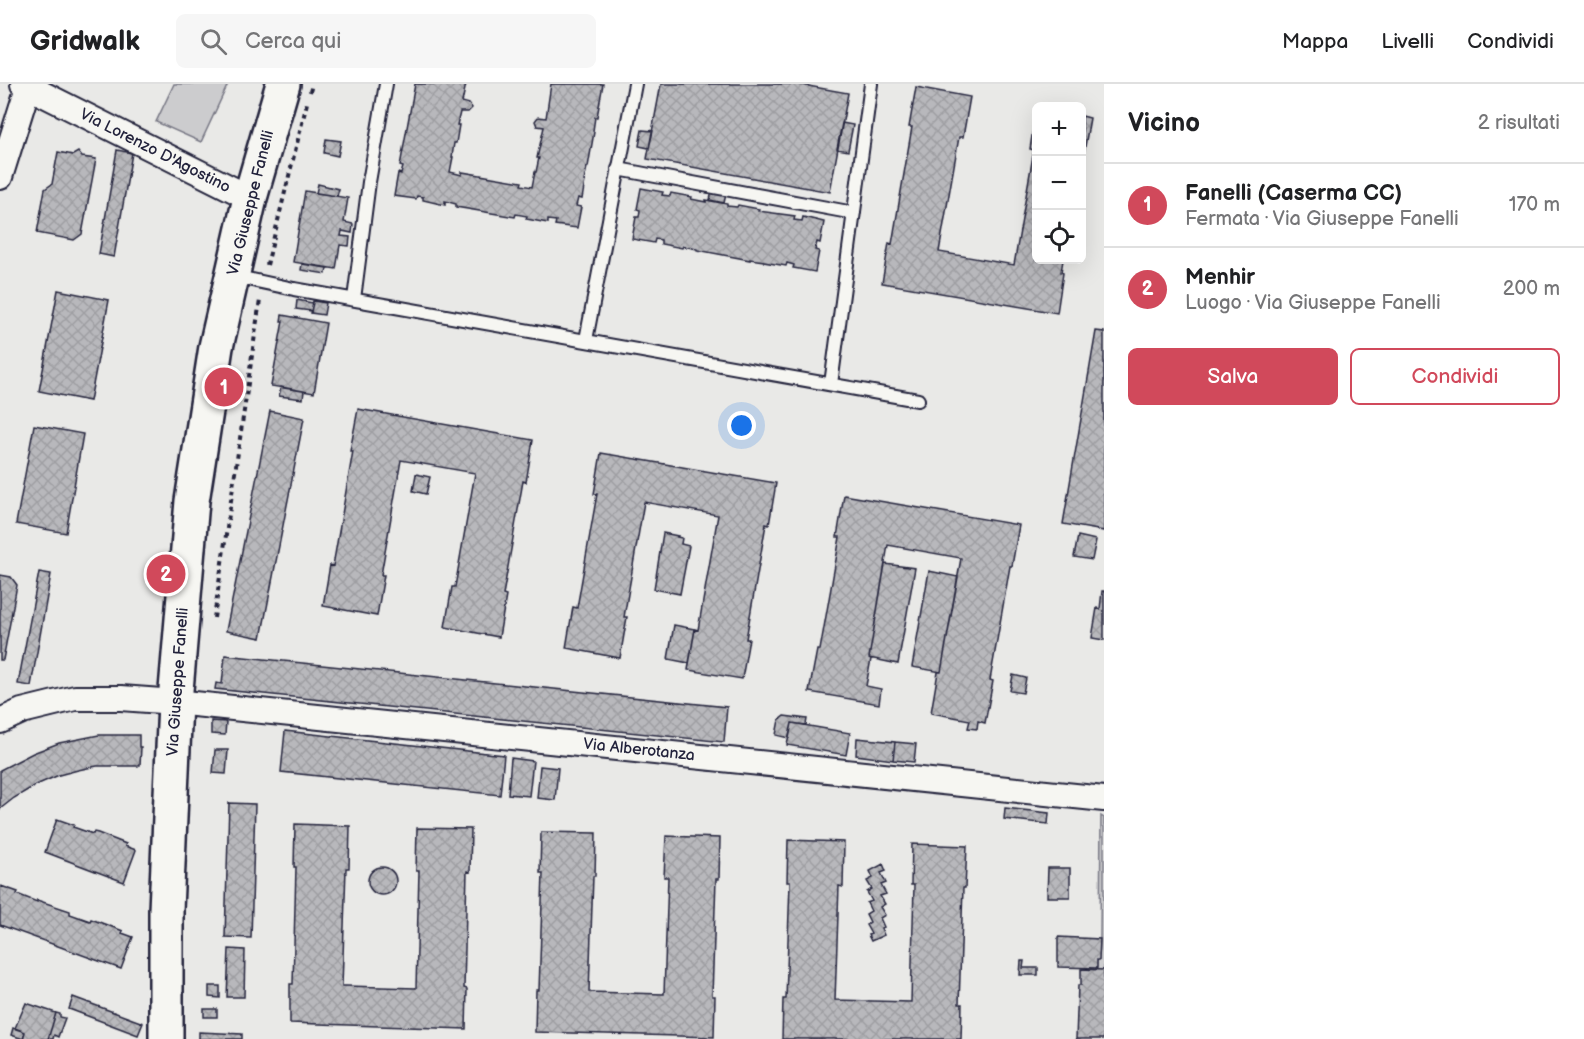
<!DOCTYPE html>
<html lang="it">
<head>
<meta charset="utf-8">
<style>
  :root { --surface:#fff; --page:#f6f6f6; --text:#202124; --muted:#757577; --line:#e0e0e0; --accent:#d1495b }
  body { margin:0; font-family:"Balsamiq Sans",sans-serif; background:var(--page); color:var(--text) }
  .controls { position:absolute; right:18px; top:18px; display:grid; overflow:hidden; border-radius:9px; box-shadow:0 6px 24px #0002 }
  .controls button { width:54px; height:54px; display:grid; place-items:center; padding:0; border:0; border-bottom:2px solid var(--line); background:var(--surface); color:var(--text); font:30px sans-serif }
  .you { position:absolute; left:742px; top:342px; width:21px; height:21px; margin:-15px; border:4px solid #fff; border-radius:50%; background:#1a73e8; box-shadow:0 0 0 9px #1a73e833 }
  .badge { display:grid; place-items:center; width:39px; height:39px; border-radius:50%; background:var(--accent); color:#fff; font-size:20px; font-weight:700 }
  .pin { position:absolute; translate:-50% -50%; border:3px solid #fff; box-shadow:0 2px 6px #0006 }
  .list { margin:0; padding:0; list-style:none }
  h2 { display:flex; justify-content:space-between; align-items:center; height:78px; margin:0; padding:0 24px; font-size:26px }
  h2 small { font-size:20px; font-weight:400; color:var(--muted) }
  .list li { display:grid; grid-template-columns:39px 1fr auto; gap:18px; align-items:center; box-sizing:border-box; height:84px; padding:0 24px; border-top:2px solid var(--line) }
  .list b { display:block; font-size:22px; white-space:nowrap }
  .list p { margin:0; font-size:20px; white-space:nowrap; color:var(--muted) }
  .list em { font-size:20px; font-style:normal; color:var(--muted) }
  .actions { display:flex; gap:12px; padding:18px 24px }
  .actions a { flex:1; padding:14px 0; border:2px solid var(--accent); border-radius:9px; text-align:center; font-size:21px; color:var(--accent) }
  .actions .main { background:var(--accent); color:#fff }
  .icon { flex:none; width:33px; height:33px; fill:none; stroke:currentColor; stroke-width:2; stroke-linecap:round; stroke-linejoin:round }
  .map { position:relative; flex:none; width:1104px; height:955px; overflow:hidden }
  header { display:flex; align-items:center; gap:36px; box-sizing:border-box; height:84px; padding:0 30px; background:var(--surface); border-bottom:2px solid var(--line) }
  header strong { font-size:28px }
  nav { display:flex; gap:33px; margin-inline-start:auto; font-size:21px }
  .search { width:420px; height:54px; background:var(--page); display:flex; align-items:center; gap:15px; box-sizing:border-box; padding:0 21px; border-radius:9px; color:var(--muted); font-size:22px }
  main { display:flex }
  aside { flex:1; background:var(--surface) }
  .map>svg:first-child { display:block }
  .green { fill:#ccccce; stroke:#777784; stroke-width:1.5 }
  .building { fill:url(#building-cross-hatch); stroke:#22223b; stroke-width:1.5 }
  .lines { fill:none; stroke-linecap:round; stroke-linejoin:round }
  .lane-casing { stroke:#22223b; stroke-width:16 }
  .street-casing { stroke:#22223b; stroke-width:28 }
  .secondary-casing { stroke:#22223b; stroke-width:38 }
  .path { stroke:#22223b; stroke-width:4; stroke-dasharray:4.5 4.5; stroke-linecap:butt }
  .lane { stroke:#f6f6f2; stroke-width:12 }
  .street { stroke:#f6f6f2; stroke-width:24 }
  .secondary { stroke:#f6f6f2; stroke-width:33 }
  .labels { text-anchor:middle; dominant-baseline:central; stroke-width:4.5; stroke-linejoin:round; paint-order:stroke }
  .street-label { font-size:16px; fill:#22223b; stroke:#f6f6f2 }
</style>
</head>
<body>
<header>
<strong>Gridwalk</strong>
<div class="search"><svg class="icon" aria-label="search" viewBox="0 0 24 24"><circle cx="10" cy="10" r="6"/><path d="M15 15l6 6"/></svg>Cerca qui</div>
<nav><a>Mappa</a><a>Livelli</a><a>Condividi</a></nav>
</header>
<main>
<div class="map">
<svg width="1104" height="955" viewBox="0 0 1104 955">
  <defs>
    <pattern id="building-cross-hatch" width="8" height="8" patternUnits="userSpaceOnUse" patternTransform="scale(1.5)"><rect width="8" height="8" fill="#b8b8bc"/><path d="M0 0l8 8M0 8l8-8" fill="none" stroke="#9e9ea2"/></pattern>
  </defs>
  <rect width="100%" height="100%" fill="#e9e9e7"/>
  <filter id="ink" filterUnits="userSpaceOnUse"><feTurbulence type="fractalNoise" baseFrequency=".0167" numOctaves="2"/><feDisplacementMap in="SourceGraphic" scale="12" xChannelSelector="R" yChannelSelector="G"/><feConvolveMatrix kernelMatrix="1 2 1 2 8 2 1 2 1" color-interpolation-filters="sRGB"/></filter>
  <g filter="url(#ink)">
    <path class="green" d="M174 0H228L201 58 156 38Z
      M1101 732 1104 734V886H1096L1097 876 1099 875 1100 856Z"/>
    <path class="building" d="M415 0H466L462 18 469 20 472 24 468 28H460L457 41H459L456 59H454L452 73H453L450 88 462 91V88L522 98 521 101 532 103 535 88H536L539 74H537L544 43 537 42 535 37 538 33 546 34 551 0H603L597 33H595L593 47 594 48 588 83H587L584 97H585L582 115 578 114 576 122 581 123 577 144 555 141 556 137 548 136V139L526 135 527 132 516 130 515 133 456 123V120L445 117V121L423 116V113L417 112 416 115 394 112 398 89 401 90 403 83 400 82Z
      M661 0H797L848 9 830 108 647 75Z
      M916 3 970 13 963 53H959L939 168 1014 181 1034 66 1030 65 1036 26V176H1063L1061 188 1063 189 1057 229 882 199 889 159 892 160 912 43H909Z
      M1082 32 1090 34 1083 74H1082Z
      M842 39 853 41 848 67 837 65Z
      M642 46 653 47 649 64 639 62Z
      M326 55 341 57 338 72 324 69Z
      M117 66 132 69 114 173 99 170Z
      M58 68 73 71 78 68 82 73 96 75 82 150 74 156 37 149 45 105 52 100Z
      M318 100 339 105 337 112 316 109Z
      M641 104 663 108 662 111 670 112 671 109 692 113 691 115 706 118V116L727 120V122L737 123 738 121 759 125 758 127 795 132 794 136 802 137 803 133 824 138 820 159 817 158 815 166 819 167 815 188 793 184 794 181 787 179 786 182 764 178V177L750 175V176L697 166V165L683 162 682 164 661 160V156L655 155 654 159 632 155 636 133H639L640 126 637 125Z
      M305 107 348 114 344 138 353 140 352 149 342 147 341 152 350 153 349 162 340 161 336 185 293 178Z
      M712 107 726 110 724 119 710 116Z
      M302 180 327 184 326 190 301 186Z
      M58 206 109 216 90 317 39 307Z
      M297 216 313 219 311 227 296 225Z
      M313 217 326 219 324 231 311 229Z
      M282 231 326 239 314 309 271 302 283 237H281Z
      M1096 247 1104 248V447L1063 440Z
      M281 303 304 307 303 315 279 312Z
      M358 325 533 356 526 398 523 397 503 511 506 512 499 553 445 543 452 503H455L475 389 401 376 381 491H384L377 532 323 522 330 481 333 482 353 367H350Z
      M270 327 304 334 261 554 226 547Z
      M34 341 83 350 66 449 16 440Z
      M601 369 776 399 769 441 766 440 746 555H749L742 595 688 586 695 545 698 546 718 431 644 418 624 533H627L620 574 566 564 573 523 577 524 597 410H594Z
      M416 390 430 393 426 410 413 407Z
      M844 411 1019 441 1012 482H1010L990 596 993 597 985 639 978 637 977 645 968 644 970 636 931 629 938 588H941L961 474 888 461 869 574 871 575 866 602 881 605 879 620 809 608 817 566H820L840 453H837Z
      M663 449 678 452 677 453 682 454 681 460 689 462 680 510 654 505Z
      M1078 452 1096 456 1092 476 1074 473Z
      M885 480 915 484 898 580 869 574Z
      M929 487 958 493 941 588 912 583Z
      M39 488 51 490 31 602 18 600Z
      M0 491 11 493 17 501 3 576H0Z
      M1102 507H1104V556L1092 554 1097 524 1100 525Z
      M674 541 695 545 689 579 668 575Z
      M225 571 727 623 724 658 215 605 216 599 222 600Z
      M1013 591 1026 594 1023 609 1010 607Z
      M784 632 807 635 806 641 792 639 789 654 776 651 779 636Z
      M211 637 226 638 225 651 211 650Z
      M792 639 850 649 846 671 787 661Z
      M285 647 504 671 500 711 281 688Z
      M99 651H139V663H141L140 681H138V682H97L78 686 59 691 36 701 14 714 0 725V686L33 669 59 659Z
      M857 654 895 658 893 676 856 671Z
      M895 658 916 660 914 678 893 676Z
      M215 666H228L226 690 213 689Z
      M511 674 533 677 529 712 508 710Z
      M540 682 558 684 555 716 537 714Z
      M229 719 255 720 251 854 225 853Z
      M1005 724 1049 729 1048 740 1004 735Z
      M57 735 74 741 73 743 93 750 94 748 98 749 126 760 125 762 136 766 124 798 45 768Z
      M295 740 350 742 349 784H346L342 902H346L416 904 419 787H416L417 744 471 745 470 788 467 787 464 904 467 905 466 945 290 939V900H293L296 783H294Z
      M541 748 596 749 595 792H593L589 908 664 910 668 793H664L666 752 720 754 719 795H716L712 912H715L714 953 535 948 536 906H539L543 789H540Z
      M788 756 844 758 843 803 839 802 835 916 911 918 914 801H911L912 760 967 762 965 804H963L959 920H962L961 955H782L783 915H786L790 798H787Z
      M883 780 886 787 881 789 886 799 881 801 886 810 880 812 885 820 880 823 885 831 880 834 884 843 881 844 884 851 871 857 868 851 871 850 866 841 870 838 866 830 871 827 867 819 872 817 867 808 872 805 867 797 873 794 870 787Z
      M368 797a14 14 0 1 1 28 0a14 14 0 1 1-28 0Z
      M1048 784H1070V813H1047Z
      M1 802 18 808 17 810 37 818V816L70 827V830L90 837 91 835 123 847 122 849 133 853 121 885 0 841V806Z
      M1058 853 1100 855 1099 876H1097V884L1058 883Z
      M229 865 245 866 244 913H227Z
      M1021 877H1024L1023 884H1038V891H1020Z
      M1081 885 1104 886V955H1076L1078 901H1081Z
      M209 902H220V914L209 913Z
      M73 913 143 939 138 951 69 925Z
      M26 919 56 929 48 955H23L25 948 15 944Z
      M204 925H217V933H204Z
      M56 929 60 930V933L65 934 58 953 54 951 53 955H48Z
      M13 944 25 948 23 955 11 951Z
      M199 948 242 950V955H199Z"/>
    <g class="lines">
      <defs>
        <path id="lane" d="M618 85 854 129
          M233 192 294 205 918 316
          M354 215 369 98 386 0
          M586 256 635 0
          M831 300 871 0"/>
        <path id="street" d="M23 0 250 114
          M0 93 28 3
          M0 637 22 627 75 614H121L175 618 1104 715"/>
        <path id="secondary" d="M166 955V826L175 618 192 417 216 263 250 114 283 0"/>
      </defs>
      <use href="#lane" class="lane-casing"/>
      <use href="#street" class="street-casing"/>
      <use href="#secondary" class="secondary-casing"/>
      <path class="path" d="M310 8 312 0
        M267 181 307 19
        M214 534 260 216"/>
      <use href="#lane" class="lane"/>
      <use href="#street" class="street"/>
      <use href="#secondary" class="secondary"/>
    </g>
  </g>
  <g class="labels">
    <g class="street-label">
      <text transform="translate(155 67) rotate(27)">Via Lorenzo D'Agostino</text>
      <text transform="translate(251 119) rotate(-76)">Via Giuseppe Fanelli</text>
      <text transform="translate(178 598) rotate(-86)">Via Giuseppe Fanelli</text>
      <text transform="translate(639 666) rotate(6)">Via Alberotanza</text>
    </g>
  </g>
</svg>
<div class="controls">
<button>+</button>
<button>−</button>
<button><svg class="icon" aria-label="locate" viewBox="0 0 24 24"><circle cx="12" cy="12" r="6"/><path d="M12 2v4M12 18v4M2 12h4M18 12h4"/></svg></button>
</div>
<div class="you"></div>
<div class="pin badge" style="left:224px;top:303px">1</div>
<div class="pin badge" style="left:166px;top:490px">2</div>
</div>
<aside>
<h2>Vicino<small>2 risultati</small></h2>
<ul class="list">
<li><span class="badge">1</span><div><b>Fanelli (Caserma CC)</b><p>Fermata · Via Giuseppe Fanelli</p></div><em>170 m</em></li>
<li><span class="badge">2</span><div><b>Menhir</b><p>Luogo · Via Giuseppe Fanelli</p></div><em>200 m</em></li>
</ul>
<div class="actions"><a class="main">Salva</a><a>Condividi</a></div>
</aside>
</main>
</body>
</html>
